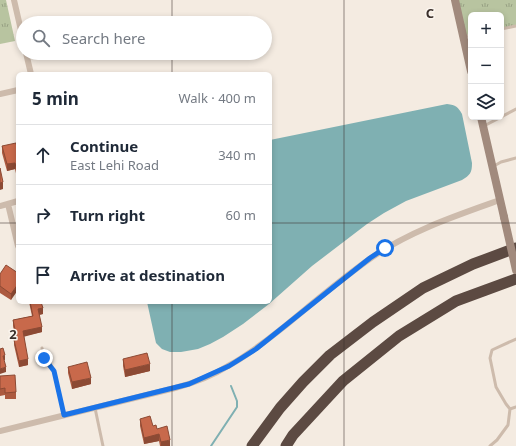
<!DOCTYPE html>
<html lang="en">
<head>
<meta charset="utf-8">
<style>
  :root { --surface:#fff; --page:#f2f2f3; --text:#1f2937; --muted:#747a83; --line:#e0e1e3 }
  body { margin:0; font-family:"Noto Sans",sans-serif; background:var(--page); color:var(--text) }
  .controls { position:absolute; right:12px; top:12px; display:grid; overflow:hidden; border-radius:6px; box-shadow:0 2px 6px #0003 }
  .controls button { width:36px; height:36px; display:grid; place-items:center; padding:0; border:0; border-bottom:1px solid var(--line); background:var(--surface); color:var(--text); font:20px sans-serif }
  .stop { position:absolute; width:12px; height:12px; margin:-9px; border:3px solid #1a73e8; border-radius:50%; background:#fff }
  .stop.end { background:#1a73e8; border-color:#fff; box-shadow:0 1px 4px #0008 }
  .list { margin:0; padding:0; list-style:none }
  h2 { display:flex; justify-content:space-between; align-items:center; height:52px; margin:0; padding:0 16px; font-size:17px }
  h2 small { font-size:13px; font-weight:400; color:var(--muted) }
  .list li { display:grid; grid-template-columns:26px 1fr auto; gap:12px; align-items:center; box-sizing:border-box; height:60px; padding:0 16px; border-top:1px solid var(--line) }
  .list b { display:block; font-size:15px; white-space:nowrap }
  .list p { margin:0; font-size:13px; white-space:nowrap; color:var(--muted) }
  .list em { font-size:13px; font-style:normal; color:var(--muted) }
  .icon { flex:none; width:22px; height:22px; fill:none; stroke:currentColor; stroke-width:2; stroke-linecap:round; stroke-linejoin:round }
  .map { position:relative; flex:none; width:516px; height:446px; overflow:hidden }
  .search { position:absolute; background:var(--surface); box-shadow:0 2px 6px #0003; left:16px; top:16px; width:256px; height:44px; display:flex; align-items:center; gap:10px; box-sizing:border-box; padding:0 14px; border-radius:22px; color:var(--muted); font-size:15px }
  .panel { position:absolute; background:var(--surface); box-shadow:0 2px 6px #0003; left:16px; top:72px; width:256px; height:232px; border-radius:6px }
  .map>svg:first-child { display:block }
  .grass { fill:url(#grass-tufts) }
  .water { fill:#7fb0b2 }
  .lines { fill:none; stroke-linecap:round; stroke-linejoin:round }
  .stream { stroke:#7fb0b2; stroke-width:2 }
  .lane { stroke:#cdbbac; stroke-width:3 }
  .street { stroke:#cdbbac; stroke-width:6 }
  .secondary { stroke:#a18a7d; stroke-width:8 }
  .highway { stroke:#5c4a42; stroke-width:11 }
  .secondary-bridge { stroke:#a18a7d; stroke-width:8 }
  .wall { fill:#ac5a40 }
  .shaded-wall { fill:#8c4a34 }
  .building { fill:#c8694b; stroke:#8c4a34 }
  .route { stroke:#1a73e8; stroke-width:5 }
  .grid { fill:none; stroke:#3b302b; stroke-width:1; stroke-opacity:0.55 }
  .grid-label { font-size:13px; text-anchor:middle; font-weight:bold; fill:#3b302b; stroke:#fbf5ee; stroke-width:3; stroke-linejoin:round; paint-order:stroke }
</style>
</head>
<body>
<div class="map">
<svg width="516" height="446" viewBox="0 0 516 446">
  <defs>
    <pattern id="grass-tufts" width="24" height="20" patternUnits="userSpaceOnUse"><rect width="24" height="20" fill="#b8c4a0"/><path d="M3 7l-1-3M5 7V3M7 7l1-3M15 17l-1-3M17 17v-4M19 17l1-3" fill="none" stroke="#97a083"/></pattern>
  </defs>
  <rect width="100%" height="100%" fill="#f4ebe1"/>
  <path class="grass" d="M0 0H6L15 41 0 44Z
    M455 0H516V26L501 29V15H471V35L463 37Z"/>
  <path class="water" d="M447 104C456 105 458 107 462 114L472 163C472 173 470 175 462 180L406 201 384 213 367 224 312 266 269 304 243 324 223 337 210 344 198 349 181 352H170L162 349 156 343 147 302H270V140Z"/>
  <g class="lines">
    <path class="stream" d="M211 446 237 407V401L231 386"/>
    <path class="lane" d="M501 29 516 26
      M463 37 471 35
      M484 126 516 109
      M494 166 501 162 516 158
      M516 339 492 350 490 358 496 387 506 404 510 409 516 407
      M42 348 44 358 54 371 64 415
      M95 408 103 446
      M490 446 497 440 508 425 510 409"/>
    <path class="street" d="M14 0 23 39
      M26 53 31 74
      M0 94 18 90
      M8 204 18 246
      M0 206 18 201
      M0 431 175 388C194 383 212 376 228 366 249 355 267 340 285 326 313 303 341 279 371 258 410 231 455 216 500 200"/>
    <path class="secondary" d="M455 0 471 71
      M481 117 504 217"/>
    <path class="highway" d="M252 446 280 408 303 382 330 355 373 322 423 288 473 264 516 248
      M286 446 293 435 343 381 399 336 456 301 516 279"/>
    <path class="secondary-bridge" d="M504 217 516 270"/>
  </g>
  <path class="wall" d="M2 146 18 152V182L15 169 7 171 2 153Z
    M18 273 11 300 0 293V274Z
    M29 302H41L43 314 39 315 42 332 24 336 28 365 19 367 14 345V340L15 339 13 326V320L32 316Z
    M123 359 150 371 125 377 123 366Z
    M68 367 91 384 72 389 68 373Z
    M0 376 16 392V399H5V395L0 396Z
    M140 419 157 429 170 446H160L159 441 144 444 140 426Z"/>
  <path class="shaded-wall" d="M15 163V169L7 171V164Z
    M3 182V189L0 190V183Z
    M18 284V290L11 300V294Z
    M43 308V314L38 315V309Z
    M42 327V332L23 337V331Z
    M5 355V360H3V356Z
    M28 359V365L19 367V361Z
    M150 364V371L125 377V370Z
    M6 367V372L0 374V369Z
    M91 378V384L72 389V382Z
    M159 434V441L144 444V438Z
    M170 440V446H161V442Z"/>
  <path class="building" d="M16 143 18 152V176L15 163 7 164 2 146Z
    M0 168 3 182 0 183Z
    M6 265 18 273V284L11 294 0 286V274Z
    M30 302H41L43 308 38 309 42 327 23 331 28 359 19 361 14 340 17 339 13 320 33 316Z
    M3 348 5 355 3 356 6 367 0 369V349Z
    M147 353 150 364 125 370 123 359Z
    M87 362 91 378 72 382 68 367Z
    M15 375 16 392 5 393V388L0 389V376Z
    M150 416 153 426 156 425 157 429 167 426 170 440 161 442 159 434 144 438 140 419Z"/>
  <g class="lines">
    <path class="route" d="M44 358 54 371 64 415 189 384 229 366 256 349 336 285 370 258 385 248"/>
  </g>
  <path class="grid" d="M172 0V23M344 0V446M172 53V74M0 223H18M270 223H516M172 302V446"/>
  <g class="grid-label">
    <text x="430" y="18">C</text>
    <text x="13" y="339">2</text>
  </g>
</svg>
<div class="controls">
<button>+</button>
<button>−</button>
<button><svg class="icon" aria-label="layers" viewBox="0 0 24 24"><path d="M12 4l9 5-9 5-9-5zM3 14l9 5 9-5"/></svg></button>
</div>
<div class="stop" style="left:385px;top:248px"></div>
<div class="stop end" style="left:44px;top:358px"></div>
<div class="search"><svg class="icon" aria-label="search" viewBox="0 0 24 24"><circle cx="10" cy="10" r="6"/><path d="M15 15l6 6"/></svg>Search here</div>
<section class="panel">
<h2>5 min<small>Walk · 400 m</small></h2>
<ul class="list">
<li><svg class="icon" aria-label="ahead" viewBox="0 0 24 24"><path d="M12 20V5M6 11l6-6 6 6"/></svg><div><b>Continue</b><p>East Lehi Road</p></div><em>340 m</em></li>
<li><svg class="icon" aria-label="right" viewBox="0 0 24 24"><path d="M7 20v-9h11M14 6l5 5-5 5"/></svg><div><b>Turn right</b></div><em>60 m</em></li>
<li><svg class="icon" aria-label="arrive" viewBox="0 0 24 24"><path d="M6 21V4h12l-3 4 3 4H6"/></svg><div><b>Arrive at destination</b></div></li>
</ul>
</section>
</div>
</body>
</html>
